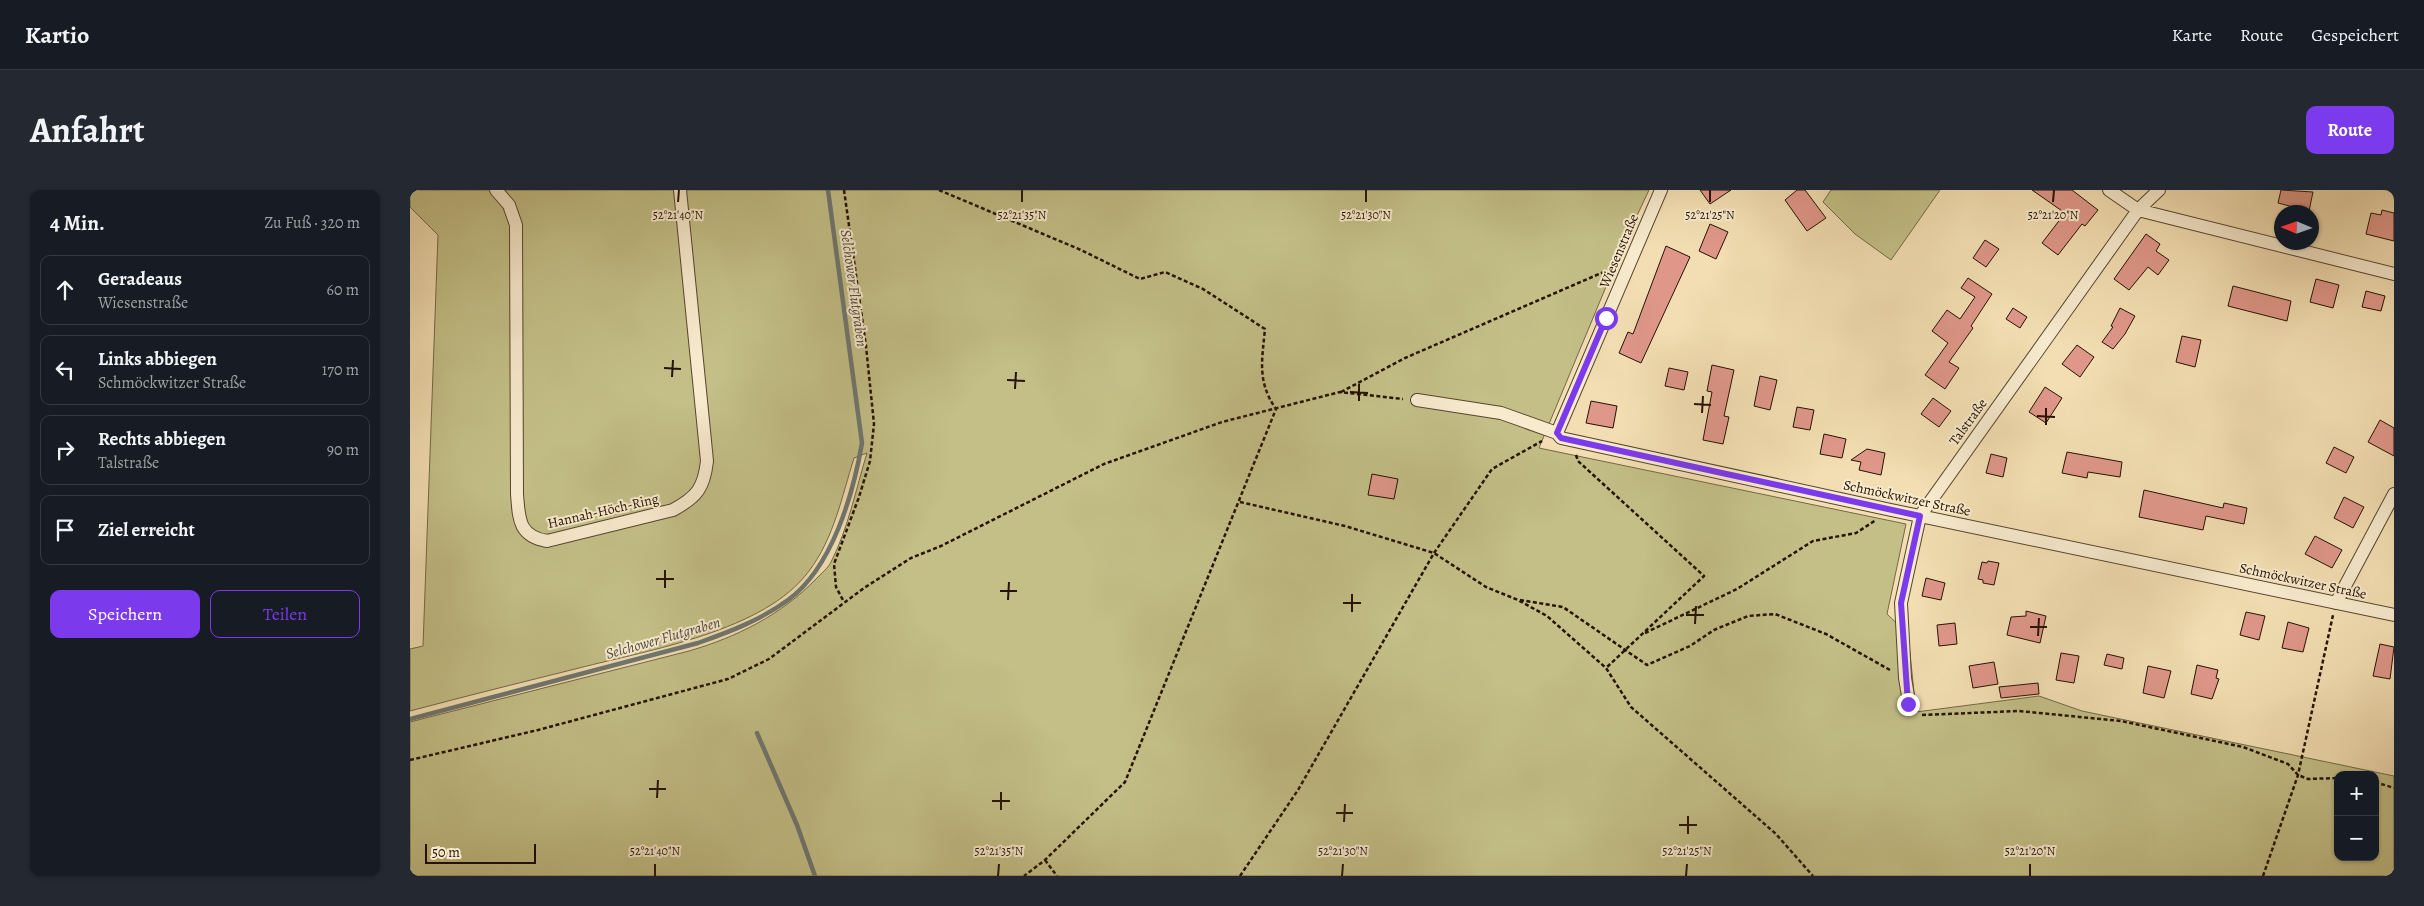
<!DOCTYPE html>
<html lang="de">
<head>
<meta charset="utf-8">
<style>
  :root { --surface:#171b24; --page:#242831; --text:#f1f3f6; --muted:#9ea1a6; --line:#363941; --accent:#7c3aed }
  body { margin:0; font-family:Alegreya,serif; background:var(--page); color:var(--text) }
  .controls { position:absolute; right:15px; bottom:15px; display:grid; overflow:hidden; border-radius:10px; box-shadow:0 1px 4px #0004 }
  .controls button { width:45px; height:45px; display:grid; place-items:center; padding:0; border:0; border-bottom:1px solid var(--line); background:var(--surface); color:var(--text); font:25px sans-serif }
  .compass { position:absolute; left:1864px; top:15px; width:45px; height:45px; border-radius:50%; background:var(--surface); box-shadow:0 1px 4px #0004; rotate:272deg }
  .scale { position:absolute; left:15px; bottom:12px; width:111px; box-sizing:border-box; padding-left:5px; border:2px solid #251203; border-top:0; font-size:14px; line-height:18px; white-space:nowrap; color:#251203; -webkit-text-stroke:4px #f7eacd; paint-order:stroke }
  .stop { position:absolute; width:15px; height:15px; margin:-11px; border:4px solid #7c3aed; border-radius:50%; background:#fff }
  .stop.end { background:#7c3aed; border-color:#fff; box-shadow:0 1px 5px #0008 }
  .list { margin:0; padding:0; list-style:none }
  h2 { display:flex; justify-content:space-between; align-items:center; height:65px; margin:0; padding:0 20px; font-size:21px }
  h2 small { font-size:16px; font-weight:400; color:var(--muted) }
  .list li { display:grid; grid-template-columns:32px 1fr auto; gap:15px; align-items:center; box-sizing:border-box; height:70px; margin:0 10px 10px; padding:0 10px; border:1px solid var(--line); border-radius:10px }
  .list b { display:block; font-size:19px; white-space:nowrap }
  .list p { margin:0; font-size:16px; white-space:nowrap; color:var(--muted) }
  .list em { font-size:16px; font-style:normal; color:var(--muted) }
  .actions { display:flex; gap:10px; padding:15px 20px }
  .actions a { flex:1; padding:11px 0; border:1px solid var(--accent); border-radius:10px; text-align:center; font-size:18px; color:var(--accent) }
  .actions .main { background:var(--accent); color:#fff }
  .icon { flex:none; width:28px; height:28px; fill:none; stroke:currentColor; stroke-width:2; stroke-linecap:round; stroke-linejoin:round }
  .map { position:relative; flex:none; width:1984px; height:686px; overflow:hidden; border-radius:10px }
  header { display:flex; align-items:center; gap:30px; box-sizing:border-box; height:70px; padding:0 25px; background:var(--surface); border-bottom:1px solid var(--line) }
  header strong { font-size:24px }
  nav { display:flex; gap:28px; margin-inline-start:auto; font-size:18px }
  .intro { display:flex; align-items:center; justify-content:space-between; box-sizing:border-box; height:120px; padding:0 30px }
  h1 { margin:0; font-size:35px }
  .button { padding:12px 22px; border-radius:10px; background:var(--accent); color:#fff; font-size:18px; font-weight:700 }
  main { display:flex; gap:30px; padding:0 30px }
  aside { flex:1; background:var(--surface); border-radius:10px; box-shadow:0 1px 4px #0004 }
  .map>svg:first-child { display:block }
  .green { fill:#c3bf87; stroke:#746845; fill-rule:evenodd }
  .lines { fill:none; stroke-linecap:round; stroke-linejoin:round }
  .stream { stroke:#6f7670; stroke-width:4.5 }
  .building { fill:#df9789; stroke:#251203 }
  .street-casing { stroke:#58452f; stroke-width:14 }
  .path { stroke:#251203; stroke-width:2.5; stroke-dasharray:4 2.5; stroke-linecap:butt }
  .street { stroke:#f7eacd; stroke-width:12 }
  .route { stroke:#7c3aed; stroke-width:6 }
  .ticks { fill:none; stroke:#251203; stroke-width:2 }
  .labels { text-anchor:middle; dominant-baseline:central; stroke-width:4; stroke-linejoin:round; paint-order:stroke }
  .street-label { font-size:14px; fill:#251203; stroke:#f7eacd }
  .water-label { font-size:15px; font-style:italic; fill:#504c42; stroke:#f7eacd }
  .ticks-label { font-size:12px; text-anchor:middle; fill:#251203; stroke:#f7eacd; stroke-width:4; stroke-linejoin:round; paint-order:stroke }
</style>
</head>
<body>
<header>
<strong>Kartio</strong>
<nav><a>Karte</a><a>Route</a><a>Gespeichert</a></nav>
</header>
<div class="intro"><h1>Anfahrt</h1><a class="button">Route</a></div>
<main>
<aside>
<h2>4 Min.<small>Zu Fuß · 320 m</small></h2>
<ul class="list">
<li><svg class="icon" aria-label="ahead" viewBox="0 0 24 24"><path d="M12 20V5M6 11l6-6 6 6"/></svg><div><b>Geradeaus</b><p>Wiesenstraße</p></div><em>60 m</em></li>
<li><svg class="icon" aria-label="left" viewBox="0 0 24 24"><path d="M17 20v-9H6M10 6l-5 5 5 5"/></svg><div><b>Links abbiegen</b><p>Schmöckwitzer Straße</p></div><em>170 m</em></li>
<li><svg class="icon" aria-label="right" viewBox="0 0 24 24"><path d="M7 20v-9h11M14 6l5 5-5 5"/></svg><div><b>Rechts abbiegen</b><p>Talstraße</p></div><em>90 m</em></li>
<li><svg class="icon" aria-label="arrive" viewBox="0 0 24 24"><path d="M6 21V4h12l-3 4 3 4H6"/></svg><div><b>Ziel erreicht</b></div></li>
</ul>
<div class="actions"><a class="main">Speichern</a><a>Teilen</a></div>
</aside>
<div class="map">
<svg width="1984" height="686" viewBox="0 0 1984 686">
  <rect width="100%" height="100%" fill="#f2deb2"/>
  <filter id="stains"><feTurbulence type="fractalNoise" baseFrequency=".004" numOctaves="4"/><feColorMatrix values="0 0 0 0 .2 0 0 0 0 .09 0 0 0 0 .02 0 0 0 .5 -.17"/></filter>
  <radialGradient id="worn" r=".72"><stop offset=".6" stop-color="#630" stop-opacity="0"/><stop offset="1" stop-color="#630" stop-opacity=".3"/></radialGradient>
  <path class="green" d="M0 0H1239L1215 51 1129 258 1496 334 1477 424 1498 444 1506 522 1629 506 1672 521 1984 586V686H0V532L279 461C327 447 371 425 406 389 411 384 418 378 421 372 438 339 446 299 457 263L444 268C432 306 424 348 399 381 355 441 239 460 169 478 113 492 56 506 0 521V459L13 456 28 45 0 17ZM1928 585H1965V667H1928Z
    M1421 0H1530L1481 70 1445 44 1413 12Z"/>
  <g class="lines">
    <path class="stream" d="M0 529 288 453C319 442 351 430 378 410 422 378 443 305 452 253L418 0
      M347 543 387 635 405 686"/>
  </g>
  <path class="building" d="M1290 0H1321L1300 14Z
    M1387 0H1395L1416 28 1397 41 1375 10Z
    M1622 0H1662L1688 20 1675 36 1672 34 1648 65 1632 53 1655 23Z
    M1871 0 1903 2 1899 21 1868 13Z
    M1972 20 1984 23V51L1956 44 1961 23 1971 25Z
    M1300 34 1318 42 1306 69 1289 61Z
    M1736 44 1750 54 1746 61 1759 70 1748 85 1738 77 1719 100 1704 89Z
    M1575 50 1589 59 1576 77 1563 68Z
    M1256 56 1280 67 1231 173 1209 163 1218 142 1223 144Z
    M1558 88 1582 104 1561 136 1563 138 1539 172 1549 178 1535 199 1515 185 1538 153 1522 141 1537 120 1550 129 1565 107 1551 98Z
    M1906 89 1929 95 1923 118 1900 112Z
    M1823 96 1881 111 1877 131 1818 116Z
    M1956 101 1975 106 1971 121 1952 117Z
    M1603 118 1617 127 1610 138 1596 129Z
    M1710 118 1725 126 1715 144 1703 159 1692 152 1703 137 1701 136Z
    M1772 146 1791 150 1785 177 1766 172Z
    M1667 155 1684 167 1670 187 1652 174Z
    M1302 175 1324 180 1314 226 1319 227 1313 254 1293 250 1302 202 1297 201Z
    M1259 178 1278 182 1274 200 1255 196Z
    M1350 186 1367 190 1360 220 1344 216Z
    M1635 197 1652 208 1636 233 1619 222Z
    M1523 208 1541 221 1529 237 1511 224Z
    M1181 211 1207 216 1203 238 1176 233Z
    M1387 217 1404 220 1400 240 1383 237Z
    M1970 230 1984 238V266L1958 252Z
    M1414 244 1436 249 1432 268 1410 264Z
    M1924 257 1944 267 1936 283 1916 273Z
    M1457 259 1475 263 1471 285 1449 280 1451 272 1441 270Z
    M1657 262 1712 272 1710 287 1678 282 1677 288 1652 283Z
    M1581 264 1597 268 1593 287 1576 283Z
    M962 284 988 289 984 309 958 305Z
    M1734 300 1813 318 1814 313 1837 318 1834 334 1796 326 1793 340 1729 327Z
    M1934 307 1954 317 1943 338 1924 328Z
    M1905 346 1932 360 1922 378 1895 364Z
    M1578 371 1589 373 1584 395 1573 393V390L1568 389 1572 372 1577 373Z
    M1516 388 1535 393 1531 410 1512 406Z
    M1616 421 1636 426 1630 453 1597 445 1601 427 1616 426Z
    M1836 422 1855 426 1849 450 1830 445Z
    M1878 432 1899 438 1893 462 1872 458Z
    M1545 433 1547 454 1529 456 1527 435Z
    M1970 454 1984 457 1980 489 1963 486Z
    M1651 463 1669 466 1664 493 1646 490Z
    M1697 464 1714 468 1712 479 1694 475Z
    M1584 472 1588 494 1563 498 1559 476Z
    M1787 475 1808 480 1806 488 1809 489 1802 509 1781 504Z
    M1738 476 1761 481 1754 508 1733 503Z
    M1628 493 1629 504 1591 508 1589 497Z"/>
  <g class="lines">
    <defs>
      <path id="street" d="M86 0 99 15 106 35 107 304C109 328 108 346 137 351L263 320C287 307 294 298 297 271L270 0
        M1699 0 1728 20 1984 84
        M1007 210 1091 223 1147 243 1151 248 1481 320 1984 425
        M1147 243 1251 0
        M1926 413 1984 304
        M1500 518 1495 488 1491 413 1510 326 1728 20 1749 0"/>
    </defs>
    <use href="#street" class="street-casing"/>
    <path class="path" d="M434 0 456 156 464 234 460 271 449 307 424 374 426 397 434 412
      M529 0 671 60 730 89 755 82 793 99 855 139C852 170 847 192 866 219L715 592 635 670 614 686
      M931 202 995 168 1196 81 1201 83
      M1166 265 1168 271 1294 386 1196 478
      M830 312 935 336 1024 363 1076 397 1108 410 1137 426 1196 478 1221 517 1366 644 1403 686
      M1110 410 1153 417 1237 475 1280 456 1304 440 1338 426 1365 424 1416 444 1480 480
      M1235 443 1327 399 1403 351 1446 343 1466 330
      M1512 525 1609 521 1711 531 1833 557 1878 574 1888 585 1898 589 1928 588
      M0 570 128 540 318 489 359 469 454 398 501 368 531 356 694 274 812 232 930 202 993 209
      M1965 592 1984 598
      M635 670 647 686
      M830 686 888 600 1024 363 1082 279 1132 251
      M1853 686 1888 585 1923 425"/>
    <use href="#street" class="street"/>
  </g>
  <g class="lines">
    <path class="route" d="M1196 128 1147 243 1151 248 1510 326 1491 413 1498 514"/>
  </g>
  <path class="ticks" d="M268 12 269 0M612 12V0M956 12V0M1300 12V0M1643 12 1644 0M254 178 271 179M262 187 263 170M597 190 615 191M605 199 606 182M940 202 958 203M949 211V194M1284 214 1301 215M1292 223 1293 206M1627 226 1645 227M1636 235V218M246 389H264M255 398V380M590 401H607M598 410 599 392M933 413H951M942 422V404M1276 425H1294M1285 434 1286 416M1620 437H1637M1628 446 1629 428M239 599H256M247 608 248 590M582 611H600M591 620V602M926 623H943M934 632 935 614M1269 635H1287M1278 644V626M245 686V674M588 686 589 674M932 686 933 674M1276 686 1277 674M1620 686V674"/>
  <g class="labels">
    <g class="street-label">
      <text transform="translate(1209 61) rotate(-67)">Wiesenstraße</text>
      <text transform="translate(1558 232) rotate(-54)">Talstraße</text>
      <text transform="translate(1497 308) rotate(12)">Schmöckwitzer Straße</text>
      <text transform="translate(193 321) rotate(-13)">Hannah-Höch-Ring</text>
      <text transform="translate(1893 391) rotate(12)">Schmöckwitzer Straße</text>
    </g>
    <g class="water-label">
      <text transform="translate(444 98) rotate(82)">Selchower Flutgraben</text>
      <text transform="translate(253 448) rotate(-16)">Selchower Flutgraben</text>
    </g>
  </g>
  <g class="ticks-label">
    <text x="268" y="29">52°21'40"N</text>
    <text x="612" y="29">52°21'35"N</text>
    <text x="956" y="29">52°21'30"N</text>
    <text x="1300" y="29">52°21'25"N</text>
    <text x="1643" y="29">52°21'20"N</text>
    <text x="245" y="665">52°21'40"N</text>
    <text x="589" y="665">52°21'35"N</text>
    <text x="933" y="665">52°21'30"N</text>
    <text x="1277" y="665">52°21'25"N</text>
    <text x="1620" y="665">52°21'20"N</text>
  </g>
  <rect width="100%" height="100%" filter="url(#stains)"/>
  <rect width="100%" height="100%" fill="url(#worn)"/>
</svg>
<div class="controls">
<button>+</button>
<button>−</button>
</div>
<svg class="compass" viewBox="-18 -18 36 36"><path d="M0-13l5 13h-10z" fill="#e53935"/><path d="M0 13l5-13h-10z" fill="#9ea1a6"/></svg>
<div class="scale">50 m</div>
<div class="stop" style="left:1196px;top:128px"></div>
<div class="stop end" style="left:1498px;top:514px"></div>
</div>
</main>
</body>
</html>
